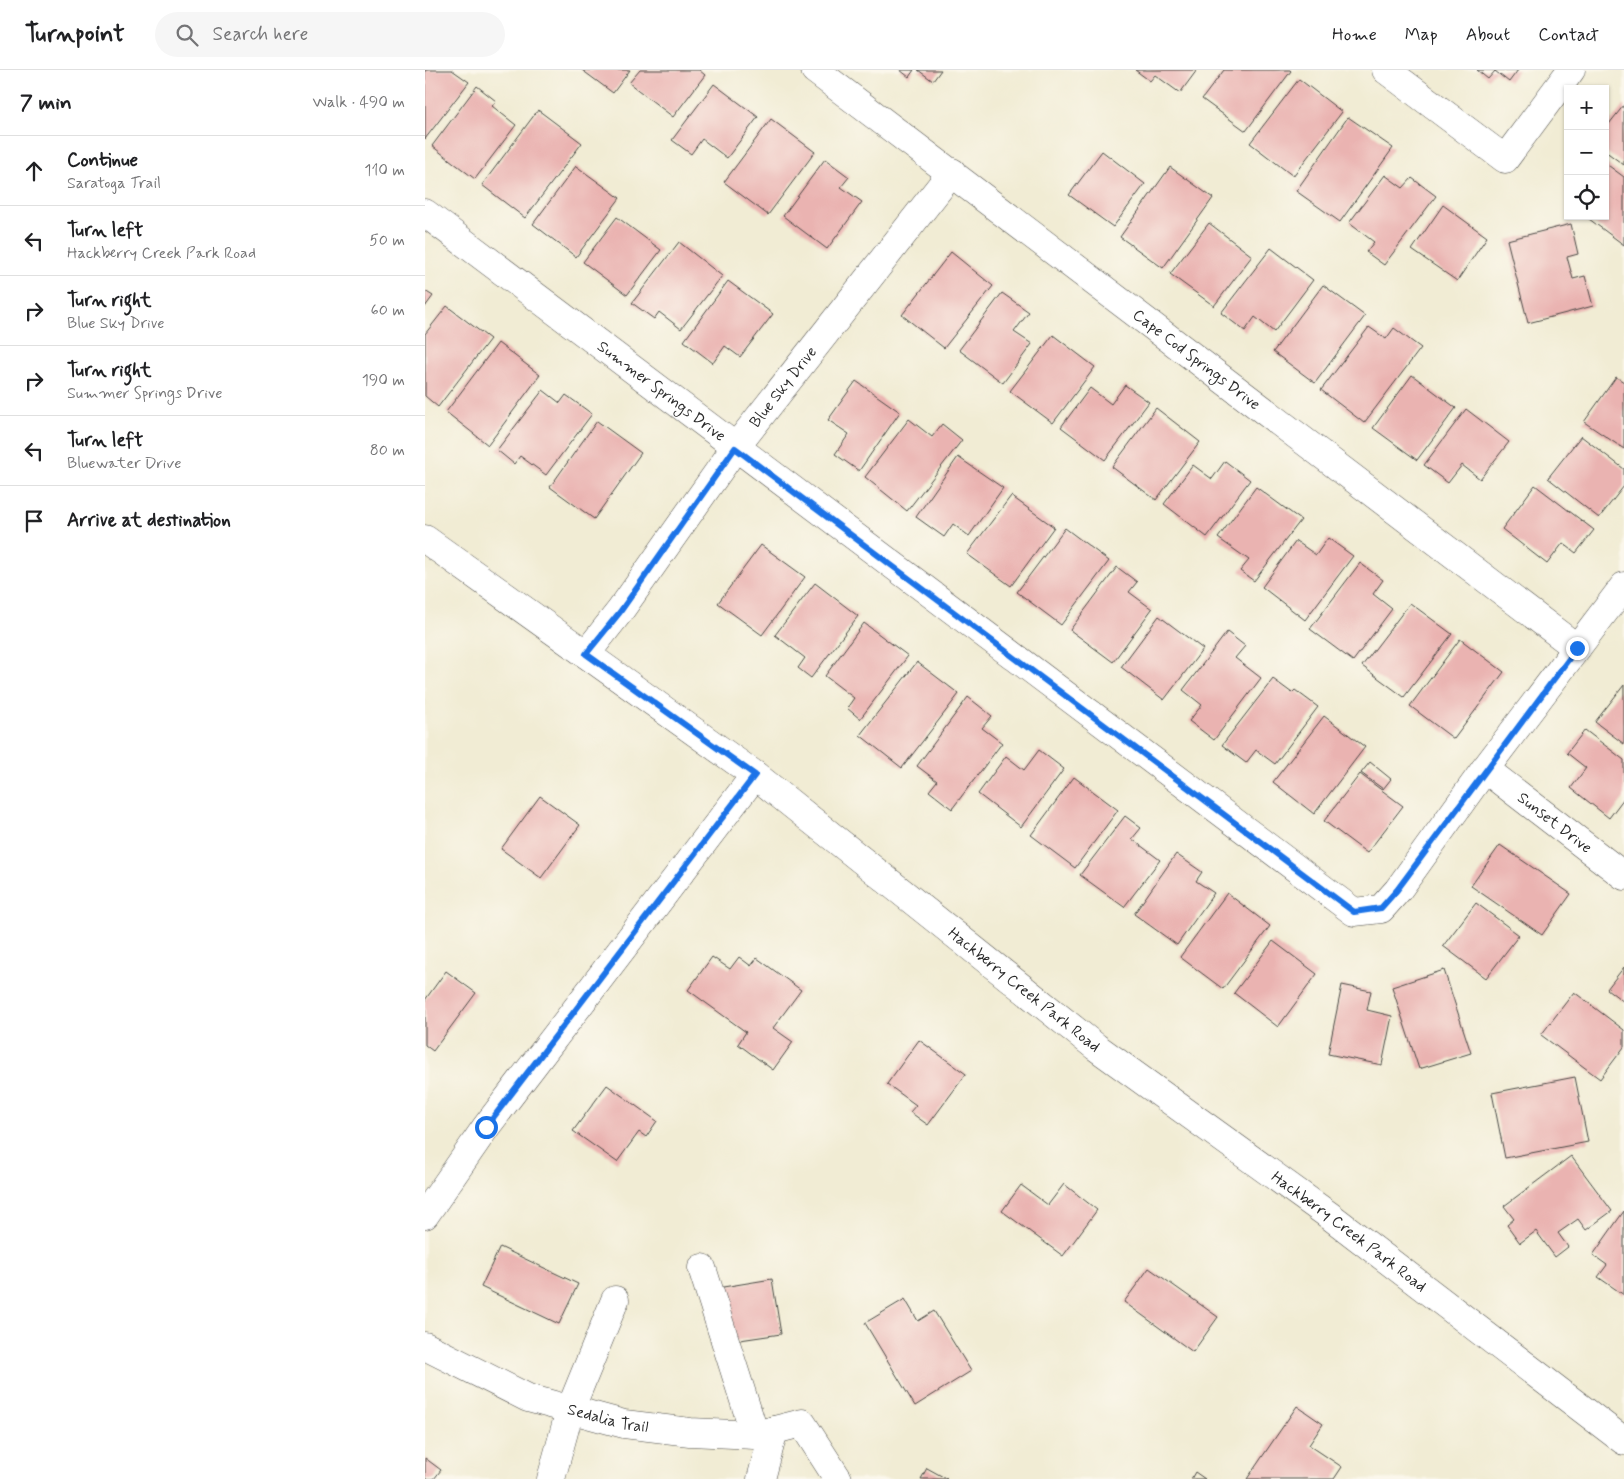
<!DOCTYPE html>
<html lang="en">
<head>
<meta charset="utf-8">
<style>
  :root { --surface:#fff; --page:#f6f6f6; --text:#202124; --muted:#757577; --line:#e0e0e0 }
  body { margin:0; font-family:Mynerve,sans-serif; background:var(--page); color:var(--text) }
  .controls { position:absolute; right:15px; top:15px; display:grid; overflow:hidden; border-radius:0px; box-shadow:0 1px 4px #0004 }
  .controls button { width:45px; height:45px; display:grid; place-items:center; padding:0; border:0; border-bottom:1px solid var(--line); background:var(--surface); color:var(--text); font:25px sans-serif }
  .stop { position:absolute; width:15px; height:15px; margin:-11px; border:4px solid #1a73e8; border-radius:50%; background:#fff }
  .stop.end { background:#1a73e8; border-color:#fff; box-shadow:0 1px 5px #0008 }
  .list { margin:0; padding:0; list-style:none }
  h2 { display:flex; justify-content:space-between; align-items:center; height:65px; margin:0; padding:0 20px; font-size:21px }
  h2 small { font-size:16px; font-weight:400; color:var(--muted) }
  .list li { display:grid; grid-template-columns:32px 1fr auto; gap:15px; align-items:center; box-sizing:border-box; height:70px; padding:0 20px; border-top:1px solid var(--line) }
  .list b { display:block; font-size:19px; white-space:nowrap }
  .list p { margin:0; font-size:16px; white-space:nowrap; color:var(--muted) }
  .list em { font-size:16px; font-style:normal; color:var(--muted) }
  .icon { flex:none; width:28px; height:28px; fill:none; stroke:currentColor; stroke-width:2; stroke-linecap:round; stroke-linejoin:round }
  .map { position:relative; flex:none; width:1199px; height:1409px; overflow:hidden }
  header { display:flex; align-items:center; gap:30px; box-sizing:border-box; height:70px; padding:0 25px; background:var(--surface); border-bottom:1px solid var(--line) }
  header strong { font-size:24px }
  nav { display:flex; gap:28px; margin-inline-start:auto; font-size:18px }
  .search { width:350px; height:45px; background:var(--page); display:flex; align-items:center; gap:12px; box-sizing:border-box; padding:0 18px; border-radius:28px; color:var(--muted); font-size:19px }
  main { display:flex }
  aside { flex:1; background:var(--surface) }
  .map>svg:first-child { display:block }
  .building { fill:#eab3b1 }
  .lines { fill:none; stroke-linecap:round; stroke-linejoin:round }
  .minor-casing { stroke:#494844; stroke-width:29 }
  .minor { stroke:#fff; stroke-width:28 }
  .route { stroke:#1a73e8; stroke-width:6 }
  .labels { text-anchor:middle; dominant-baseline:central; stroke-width:4; stroke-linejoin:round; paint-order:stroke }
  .street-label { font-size:16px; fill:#2b2b2b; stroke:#fbf7ec }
</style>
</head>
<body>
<header>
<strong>Turnpoint</strong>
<div class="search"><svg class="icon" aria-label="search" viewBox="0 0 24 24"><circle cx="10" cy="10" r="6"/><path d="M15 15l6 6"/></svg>Search here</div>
<nav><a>Home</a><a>Map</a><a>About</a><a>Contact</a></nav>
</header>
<main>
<aside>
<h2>7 min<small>Walk · 490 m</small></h2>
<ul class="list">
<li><svg class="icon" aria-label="ahead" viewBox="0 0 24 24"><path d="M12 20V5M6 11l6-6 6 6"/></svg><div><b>Continue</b><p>Saratoga Trail</p></div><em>110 m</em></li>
<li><svg class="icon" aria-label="left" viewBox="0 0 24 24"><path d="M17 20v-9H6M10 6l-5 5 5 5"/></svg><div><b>Turn left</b><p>Hackberry Creek Park Road</p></div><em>50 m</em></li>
<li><svg class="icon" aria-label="right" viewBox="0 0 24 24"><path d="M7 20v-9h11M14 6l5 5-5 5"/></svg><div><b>Turn right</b><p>Blue Sky Drive</p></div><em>60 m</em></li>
<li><svg class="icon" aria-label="right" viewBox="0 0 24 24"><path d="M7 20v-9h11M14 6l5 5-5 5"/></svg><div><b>Turn right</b><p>Summer Springs Drive</p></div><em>190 m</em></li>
<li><svg class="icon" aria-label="left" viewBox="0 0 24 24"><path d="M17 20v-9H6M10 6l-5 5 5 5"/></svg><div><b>Turn left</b><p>Bluewater Drive</p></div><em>80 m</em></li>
<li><svg class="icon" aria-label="arrive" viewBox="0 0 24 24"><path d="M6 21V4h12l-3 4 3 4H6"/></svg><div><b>Arrive at destination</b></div></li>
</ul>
</aside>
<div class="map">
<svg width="1199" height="1409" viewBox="0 0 1199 1409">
  <rect width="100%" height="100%" fill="#fbf7ec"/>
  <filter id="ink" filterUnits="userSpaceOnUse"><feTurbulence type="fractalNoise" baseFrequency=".02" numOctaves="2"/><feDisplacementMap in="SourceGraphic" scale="10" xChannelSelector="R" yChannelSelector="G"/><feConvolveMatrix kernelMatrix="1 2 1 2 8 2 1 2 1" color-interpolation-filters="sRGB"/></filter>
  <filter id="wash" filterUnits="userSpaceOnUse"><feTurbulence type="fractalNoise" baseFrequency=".0096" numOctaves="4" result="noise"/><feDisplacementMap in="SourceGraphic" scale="20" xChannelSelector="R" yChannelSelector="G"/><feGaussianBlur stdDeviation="1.12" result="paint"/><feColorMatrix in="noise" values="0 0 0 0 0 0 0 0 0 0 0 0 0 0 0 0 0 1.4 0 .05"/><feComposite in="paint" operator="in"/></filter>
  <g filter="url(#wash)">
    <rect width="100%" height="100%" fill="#f1ecd4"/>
    <g id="blocks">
      <path class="building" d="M0 0H27L44 12 0 69Z
        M157 0H205L188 23Z
        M215 0H274L280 5 248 47 204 13Z
        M475 0H489L484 7Z
        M493 0H516L508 11Z
        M710 0H772L755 23 730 5 725 11Z
        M799 0H865L866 1 821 61 777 29Z
        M1052 0H1093L1084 12 1070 1 1063 9Z
        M874 9 917 42 868 106 825 73Z
        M289 14 333 47 302 88 277 69 266 84 247 70Z
        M52 16 71 31 67 36 91 55 50 109 7 76Z
        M1199 35V95L1180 81V59Z
        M113 40 157 73 100 148 57 115Z
        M923 47 968 78 915 152 871 121Z
        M346 49 390 82 343 145 299 112Z
        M677 81 720 114 688 157 644 125Z
        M400 89 424 107 416 117 437 132 402 179 358 146Z
        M1180 93 1199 107V175L1160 146H1180Z
        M151 96 195 128 151 187 108 154Z
        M745 97 788 128 738 198 695 167Z
        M960 105 978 118 987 108 1011 126 959 195 941 182 949 172 924 153Z
        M1018 135 1062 167 1032 211 987 180Z
        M192 147 236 180 202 225 158 192Z
        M784 153 827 186 789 236 745 204Z
        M1146 154 1153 184 1142 187 1148 209 1160 206 1168 236 1103 253 1082 170Z
        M254 172 297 206 256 259 234 242 229 249 207 233Z
        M846 178 888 210 849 262 830 247 820 261 796 243Z
        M526 182 568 216 519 278 477 245Z
        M303 211 348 244 315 287 300 276 288 293 259 271Z
        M898 215 940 246 890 313 848 282Z
        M0 221 8 226 0 237Z
        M577 223 604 242 589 262 607 274 578 313 534 280Z
        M22 236 65 269 13 337 0 326V264Z
        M944 257 961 269 969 258 996 278 939 353 896 320Z
        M628 265 670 297 628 353 585 321Z
        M73 273 115 305 63 375 21 342Z
        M987 305 1031 338 992 390 948 358Z
        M1191 307 1199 312V379L1159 352Z
        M431 311 475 342 434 401 410 384 424 364 403 350Z
        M700 315 724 332 680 390 636 357 665 318 686 334Z
        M118 320 135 333 141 325 167 344 121 405 95 386 89 394 72 380Z
        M731 338 775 372 731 430 687 397Z
        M1041 339 1084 372 1055 409 1037 395 1023 413 999 395Z
        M484 349 507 367 517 354 537 370 482 441 440 407Z
        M172 351 216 383 169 449 125 417Z
        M1156 366 1199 399V416L1174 448 1123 408Z
        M533 387 578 418 544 466 528 454 519 467 491 447Z
        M800 391 825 410 782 467 739 434 768 395 787 409Z
        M1110 415 1169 460 1151 483 1138 473 1122 494 1077 459Z
        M831 417 876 450 829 511 815 501 824 490 793 468Z
        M586 426 629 457 586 516 542 484Z
        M640 458 684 491 636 555 592 522Z
        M903 468 928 486 880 550 837 517 871 471 891 485Z
        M336 475 380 507 337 565 293 533Z
        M935 493 958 510 948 524 967 539 928 591 885 559Z
        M692 497 712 512 704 522 727 539 688 592 645 560Z
        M390 513 433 546 386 608 373 598 380 588 350 565Z
        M985 533 1027 564 979 627 937 596Z
        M734 546 778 579 739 630 696 597Z
        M439 553 483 586 435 649 422 638 429 628 400 606Z
        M802 562 820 576 810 588 836 608 789 670 764 651 777 635 758 620Z
        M1035 569 1079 602 1029 669 985 636Z
        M492 592 534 624 477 698 435 665Z
        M848 609 867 623 870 620 893 637 850 694 831 680 821 693 797 675Z
        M1199 615V674L1170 652Z
        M543 627 567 646 557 658 577 673 527 739 504 721 512 711 492 696Z
        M899 646 940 677 889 744 848 712Z
        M1160 660 1199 690V728L1184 748 1146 718 1161 698 1142 683Z
        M614 680 639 699 596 757 553 724 581 686 599 700Z
        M945 692 966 709 958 719 936 703Z
        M935 704 978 736 942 783 899 751Z
        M649 707 693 740 650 798 606 765Z
        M115 726 155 755 116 808 76 779Z
        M700 746 716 758 707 769 735 790 699 837 655 805Z
        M1075 775 1146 824 1117 865 1046 816Z
        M751 784 777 802 771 811 789 823 752 875 709 844Z
        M802 823 845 856 798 919 755 887Z
        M1051 833 1094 865 1061 908 1018 876Z
        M848 871 892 904 853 957 809 923Z
        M287 887 305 899 314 887 326 896 332 888 376 920 348 958 368 972 348 1000 313 974 321 962 263 920Z
        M1199 897V932L1182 919Z
        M1019 900 1046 983 994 999 967 917Z
        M21 901 51 923 8 981 0 975V930Z
        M917 915 946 921 942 940 967 946 957 995 903 984Z
        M1149 922 1199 960V977L1175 1009 1116 965Z
        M494 970 541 1004 503 1055 485 1042 491 1035 462 1014Z
        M1150 1007 1163 1072 1080 1088 1067 1023Z
        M182 1015 232 1051 221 1067 214 1062 192 1092 148 1061Z
        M1146 1086 1187 1141 1161 1160 1153 1149 1133 1163 1143 1177 1130 1187 1111 1161 1095 1173 1082 1155 1089 1149 1079 1136Z
        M639 1114 672 1140 638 1186 577 1141 596 1115 623 1135Z
        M1199 1141V1225L1173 1207 1182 1195 1168 1185Z
        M75 1177 153 1214 134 1254 56 1217Z
        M724 1198 793 1247 768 1282 699 1232Z
        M347 1209 356 1264 301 1272 292 1218Z
        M480 1229 493 1251 509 1241 546 1301 490 1336 440 1253Z
        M872 1336 898 1354 884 1375 917 1397 909 1409H822Z
        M0 1388 16 1400 9 1409H0Z
        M502 1398 522 1409H496Z
        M770 1402 780 1409H766Z"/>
    </g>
  </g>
  <g filter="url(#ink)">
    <use href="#blocks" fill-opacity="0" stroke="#494844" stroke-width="1"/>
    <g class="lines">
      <defs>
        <g id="minor">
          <path id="s1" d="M390 0 1152 578"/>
          <path d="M961 0 1080 89 1146 0"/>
          <path id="s2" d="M0 143 929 842 956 839 973 820 1060 699 1199 516"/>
          <path id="s3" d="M0 469 330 705 671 977 905 1146 1199 1371"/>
          <path id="s4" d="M161 584 195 541 310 378 527 102"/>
          <path id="s5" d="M1060 699 1199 806"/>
          <path d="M0 1145 61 1057 330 705"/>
          <path d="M277 1198 330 1365"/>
          <path id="s6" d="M0 1276 103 1328 199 1354 265 1362 330 1365 377 1353 413 1409"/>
          <path d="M126 1409 145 1340 190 1230"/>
          <path d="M336 1409 349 1360"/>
        </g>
      </defs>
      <use href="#minor" class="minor-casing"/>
      <use href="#minor" class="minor"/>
    </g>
  </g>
  <g class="lines" filter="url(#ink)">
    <path class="route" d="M61 1057 330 705 161 584 195 542 310 378 929 842 956 838 972 820 1152 578"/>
  </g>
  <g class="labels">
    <g class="street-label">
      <text stroke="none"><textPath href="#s1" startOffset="479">Cape Cod Springs Drive</textPath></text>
      <text stroke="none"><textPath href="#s4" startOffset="332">Blue Sky Drive</textPath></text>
      <text stroke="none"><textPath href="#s2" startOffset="296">Summer Springs Drive</textPath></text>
      <text stroke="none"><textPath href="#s5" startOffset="88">Sunset Drive</textPath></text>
      <text stroke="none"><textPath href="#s3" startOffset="750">Hackberry Creek Park Road</textPath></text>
      <text stroke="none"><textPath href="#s3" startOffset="1155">Hackberry Creek Park Road</textPath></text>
      <text stroke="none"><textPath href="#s6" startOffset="198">Sedalia Trail</textPath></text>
    </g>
  </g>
</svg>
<div class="controls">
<button>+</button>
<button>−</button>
<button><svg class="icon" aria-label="locate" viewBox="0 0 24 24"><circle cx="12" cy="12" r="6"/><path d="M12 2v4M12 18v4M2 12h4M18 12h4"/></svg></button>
</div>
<div class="stop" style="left:61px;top:1057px"></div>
<div class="stop end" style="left:1152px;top:578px"></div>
</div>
</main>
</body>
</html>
